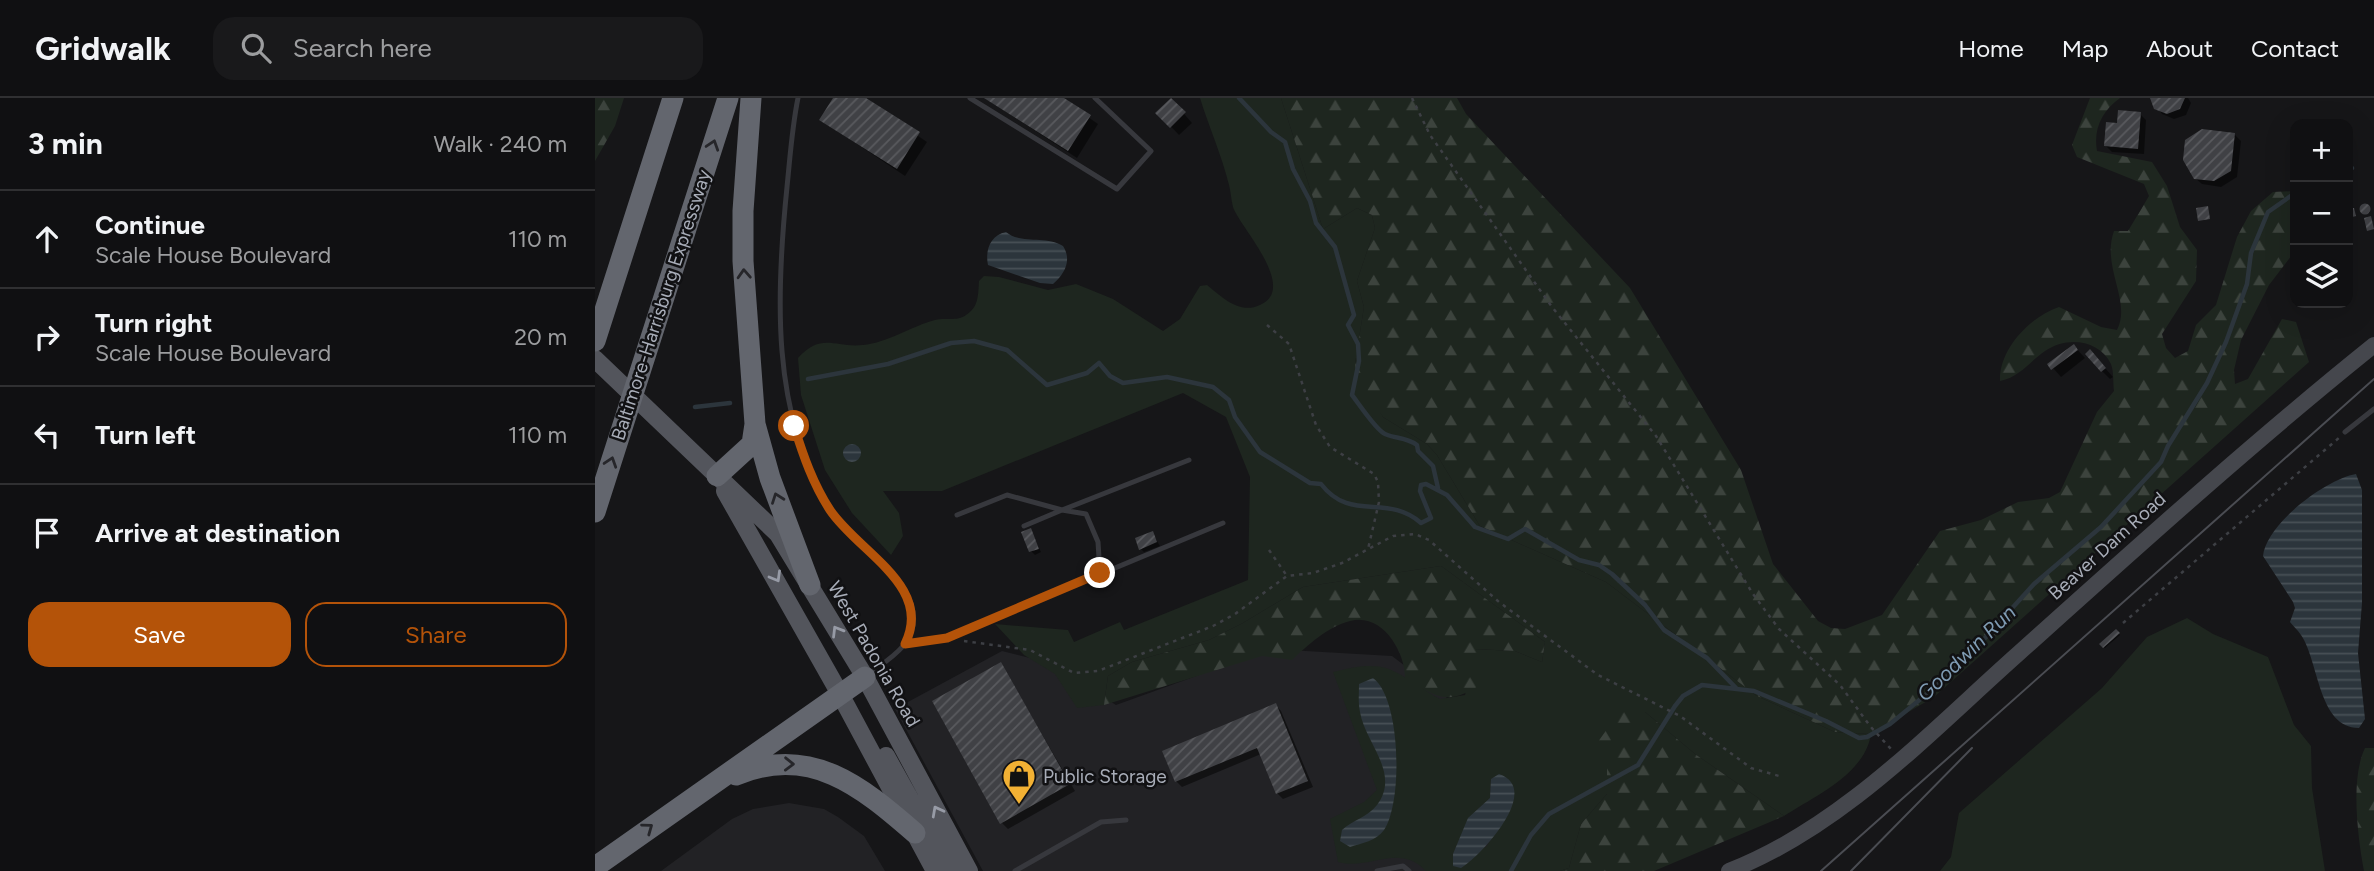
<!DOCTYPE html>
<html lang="en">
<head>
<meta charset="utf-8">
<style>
  :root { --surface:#101012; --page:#19191b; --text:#f1f3f6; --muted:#9c9d9f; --line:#303032; --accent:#b45309 }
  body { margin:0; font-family:Figtree,sans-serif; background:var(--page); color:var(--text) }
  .controls { position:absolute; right:21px; top:21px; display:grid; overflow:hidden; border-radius:14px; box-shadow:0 7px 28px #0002 }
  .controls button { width:63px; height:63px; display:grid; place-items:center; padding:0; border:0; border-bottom:2px solid var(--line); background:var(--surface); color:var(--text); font:35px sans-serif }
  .stop { position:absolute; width:21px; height:21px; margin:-16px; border:5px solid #b45309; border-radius:50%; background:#fff }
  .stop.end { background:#b45309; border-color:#fff; box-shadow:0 2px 7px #0008 }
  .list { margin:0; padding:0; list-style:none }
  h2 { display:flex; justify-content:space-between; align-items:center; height:91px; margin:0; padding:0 28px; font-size:30px }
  h2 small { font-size:23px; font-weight:400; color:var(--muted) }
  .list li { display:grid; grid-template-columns:46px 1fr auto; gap:21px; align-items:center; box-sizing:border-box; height:98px; padding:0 28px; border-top:2px solid var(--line) }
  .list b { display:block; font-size:26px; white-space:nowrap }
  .list p { margin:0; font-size:23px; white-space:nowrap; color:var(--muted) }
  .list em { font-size:23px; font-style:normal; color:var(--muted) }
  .actions { display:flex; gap:14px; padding:21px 28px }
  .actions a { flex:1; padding:16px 0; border:2px solid var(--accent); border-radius:21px; text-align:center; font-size:24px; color:var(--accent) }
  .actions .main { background:var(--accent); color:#fff }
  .icon { flex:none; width:38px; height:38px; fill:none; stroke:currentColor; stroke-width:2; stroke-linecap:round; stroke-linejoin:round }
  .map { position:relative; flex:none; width:1779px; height:773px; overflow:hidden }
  header { display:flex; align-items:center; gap:42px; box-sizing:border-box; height:98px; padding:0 35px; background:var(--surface); border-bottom:2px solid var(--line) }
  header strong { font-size:33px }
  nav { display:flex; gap:38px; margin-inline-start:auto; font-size:24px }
  .search { width:490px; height:63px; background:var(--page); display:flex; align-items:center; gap:18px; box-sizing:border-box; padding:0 24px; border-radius:21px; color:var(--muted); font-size:26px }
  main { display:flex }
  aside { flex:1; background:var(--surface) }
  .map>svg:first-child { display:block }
  .built { fill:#222225 }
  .grass { fill:#1e261f; fill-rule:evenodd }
  .forest { fill:url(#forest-firs) }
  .water { fill:url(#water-rules) }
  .shadow { fill:#0007 }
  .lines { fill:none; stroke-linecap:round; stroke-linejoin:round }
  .stream { stroke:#2c353c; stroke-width:4.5 }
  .building { fill:url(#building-hatch) }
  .path { stroke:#3d3f44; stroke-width:2.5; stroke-dasharray:3.5 5; stroke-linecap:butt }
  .service { stroke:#37383d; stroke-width:5 }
  .secondary { stroke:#45474d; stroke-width:16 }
  .primary { stroke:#53555c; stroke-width:18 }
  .motorway { stroke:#63666e; stroke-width:21 }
  .tram { stroke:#4a4c52; stroke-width:2 }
  .oneway { stroke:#26262a }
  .oneway2 { stroke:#979ba6 }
  .route { stroke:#b45309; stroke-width:9 }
  .labels { text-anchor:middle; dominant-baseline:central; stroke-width:5; stroke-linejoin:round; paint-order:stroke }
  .street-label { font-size:19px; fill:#a8adb8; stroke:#111113 }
  .poi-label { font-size:19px; fill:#a8adb8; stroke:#111113; text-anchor:start }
  .water-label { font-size:21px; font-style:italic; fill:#7f9bb3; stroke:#111113 }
</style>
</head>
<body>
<header>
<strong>Gridwalk</strong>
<div class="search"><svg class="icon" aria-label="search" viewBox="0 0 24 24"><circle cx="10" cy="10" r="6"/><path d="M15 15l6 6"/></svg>Search here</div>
<nav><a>Home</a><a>Map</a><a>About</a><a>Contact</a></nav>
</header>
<main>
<aside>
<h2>3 min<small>Walk · 240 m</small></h2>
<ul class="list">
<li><svg class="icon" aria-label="ahead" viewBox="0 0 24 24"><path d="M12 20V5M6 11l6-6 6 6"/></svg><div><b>Continue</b><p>Scale House Boulevard</p></div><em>110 m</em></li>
<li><svg class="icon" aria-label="right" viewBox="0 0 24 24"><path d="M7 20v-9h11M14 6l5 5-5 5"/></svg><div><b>Turn right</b><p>Scale House Boulevard</p></div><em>20 m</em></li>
<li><svg class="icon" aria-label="left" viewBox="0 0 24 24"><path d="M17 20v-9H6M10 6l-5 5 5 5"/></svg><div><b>Turn left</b></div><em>110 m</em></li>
<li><svg class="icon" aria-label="arrive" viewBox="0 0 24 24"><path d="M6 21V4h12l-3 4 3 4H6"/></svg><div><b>Arrive at destination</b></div></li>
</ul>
<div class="actions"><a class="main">Save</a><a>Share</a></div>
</aside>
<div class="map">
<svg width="1779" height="773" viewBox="0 0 1779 773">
  <defs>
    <pattern id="forest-firs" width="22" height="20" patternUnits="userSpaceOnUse" patternTransform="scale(1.75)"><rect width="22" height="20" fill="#1e261f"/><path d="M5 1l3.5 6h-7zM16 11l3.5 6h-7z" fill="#3c433d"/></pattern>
    <pattern id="water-rules" width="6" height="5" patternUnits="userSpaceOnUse" patternTransform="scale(1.75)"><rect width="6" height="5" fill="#2c353c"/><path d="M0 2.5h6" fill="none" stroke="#485056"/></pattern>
    <pattern id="building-hatch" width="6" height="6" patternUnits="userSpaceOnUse" patternTransform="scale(1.75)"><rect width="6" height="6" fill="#404145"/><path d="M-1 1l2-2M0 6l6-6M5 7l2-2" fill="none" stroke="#595a5e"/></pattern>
  </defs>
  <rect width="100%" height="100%" fill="#161618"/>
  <path class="built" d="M676 551 797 558 959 681 887 773H388L300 611 407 553 451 564 521 607Z
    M194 705 229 711 243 719 269 738 290 773H66L137 721 158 711Z"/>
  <path class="grass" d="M605 0H686L728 131 762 110 777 117 780 130 762 183 769 209 760 266 788 319 832 346 842 357 885 428 1011 484 1162 598 1240 634 1276 636C1270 676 1220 698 1189 718L1100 656 1050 614 1012 668V696L986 726 974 770 965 773H831C803 744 775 773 743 764L735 721 769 704 782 692 738 574C795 559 797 573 845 601L870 597 880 551 920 553 947 564 950 544 846 468 708 489 648 525 614 542 537 564 513 578 509 607 482 610 460 576 429 557 400 526 473 532 479 544 525 524 529 532 653 482 655 379 631 319 588 295 347 393H288L304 415 308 438 296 457 257 415 230 372 206 297 203 260C227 234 239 250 268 247 292 245 317 228 340 222 350 219 362 224 371 217 384 209 383 197 384 183L389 178 404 179 453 192 481 186 518 201 568 233 585 221 605 188 612 187C626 198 644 217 665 207 704 190 644 128 638 109 636 102 636 94 634 87 627 58 614 29 605 0ZM896 681 900 735 891 749 858 756 881 713 895 700Z
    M1592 520 1618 536 1673 559 1699 627 1716 648 1717 690 1730 773H1345L1356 759 1364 715 1507 590 1552 539Z"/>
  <path class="forest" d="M0 0H29L20 28 0 63Z
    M686 0H862L871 16 1035 190 1146 372 1178 466 1223 523 1236 530 1250 531 1287 517 1345 433 1386 422 1423 404 1454 400 1465 394 1502 314 1519 293C1518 286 1519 273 1516 266 1504 241 1471 238 1450 253 1434 264 1425 279 1405 283 1404 251 1435 219 1464 209L1506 229 1522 232C1537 203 1506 169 1519 133H1533L1554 98 1549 86 1482 59 1477 47 1495 0H1525C1507 13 1498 31 1502 53L1557 64 1572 88 1585 129 1602 152 1601 183 1567 236 1571 250 1580 260 1593 253 1601 227 1621 207 1642 139 1656 113 1678 94 1700 93V153L1674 187 1646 242 1639 272 1640 286 1653 281 1687 221 1701 224 1714 264 1339 599 1276 636 1240 634 1162 598 1011 484 885 428 842 357 832 346 788 319 762 279 760 266 769 209 762 183 780 130 777 117 762 110 728 131Z
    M846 468 950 544 947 564 920 553 881 551 890 584C853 608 846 601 810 581 811 554 787 514 755 523 732 529 713 547 697 562L667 558 509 607 513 578 537 564 614 542 648 525 708 489Z
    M1025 613 1050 614 1100 656 1189 718 1059 773H965L974 770 986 726 1012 696V668L1000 648Z
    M1770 650H1779V773H1769C1763 740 1755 681 1770 650Z"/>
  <path class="water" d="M411 134C427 147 450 137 468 148 477 162 470 176 458 186L445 185 393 167C390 153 395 137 411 134Z
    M248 355a9 9 0 1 1 18 0a9 9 0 1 1-18 0Z
    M1761 376 1767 392V505L1763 555 1770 621 1764 630C1723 630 1724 563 1706 537 1703 532 1698 528 1695 524L1700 510 1698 504 1668 458C1671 426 1731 381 1761 376Z
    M778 580C806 600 808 704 789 732 781 743 767 745 755 749L745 743 747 732C758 722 773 719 782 707 806 675 770 645 765 614 763 605 764 595 764 586Z
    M904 676C948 691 886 758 866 770L858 768V756L873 720 895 700 896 681Z"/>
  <path class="shadow" d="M240 0H267L332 44 310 78 226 22Z
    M390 0H466L503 26 482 60Z
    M1557 0H1593L1596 5 1591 17 1579 21 1567 16Z
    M584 10 597 25 584 37 563 15Z
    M1545 16 1551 22 1549 56 1517 54 1511 48 1524 26Z
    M1640 37 1646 43 1642 79 1626 89 1607 86 1600 80Z
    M1772 108 1775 115 1769 116 1767 109Z
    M1753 133 1758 147 1753 149Z
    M1479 248 1490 260 1466 279 1458 270Z
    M1503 262 1518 279 1515 281 1507 273Z
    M435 432 446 454 440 457 436 453Z
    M557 435 565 448 549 454 546 451Z
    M1521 533 1525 537 1510 550 1506 546Z
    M406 566 480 693 413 731 407 725Z
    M681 607 686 613 718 689 688 701 682 695 666 656 587 689 581 683Z"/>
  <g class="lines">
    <path class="stream" d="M644 0 676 34 690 44 698 71 715 103 721 125 740 149 759 217 753 227 763 246 764 263 757 297C764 306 781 332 790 336 801 341 811 339 822 347L823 353 838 368 843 390
      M1753 71 1757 70
      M213 281 293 266 356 245 379 243 412 252 452 287 492 275 504 265 515 278 528 285 572 279 618 289 634 302 640 319 665 354 715 385 726 386C756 425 792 395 826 425L836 420 825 393 826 387 831 386 852 397 880 429 913 441 930 431 984 462 1004 467 1017 476 1050 507 1069 532 1112 560 1142 591
      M100 309 135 305
      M916 773 936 737 954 716 1043 667 1080 608 1088 598 1107 587 1159 593 1231 623 1264 640 1272 639 1295 626 1333 595 1372 560 1439 486 1506 429 1566 364 1573 348 1612 285 1631 244 1652 186 1656 155 1673 114 1700 95"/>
  </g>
  <path class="building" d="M238 0H271L325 34 302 71 224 22Z
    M389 0H469L496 17 473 53Z
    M576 0 591 14 575 30 560 15Z
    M1555 0H1590L1585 11 1572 16 1559 11Z
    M1523 12 1546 14 1543 51 1509 48 1511 24 1522 25Z
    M1607 31 1640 35 1636 73 1619 83 1599 81 1588 62 1590 42Z
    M1764.5 111a5.5 5.5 0 1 1 11 0a5.5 5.5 0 1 1-11 0Z
    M1613 108 1615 121 1603 123 1601 110Z
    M1753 110H1759L1761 118 1753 120Z
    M1776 118 1779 131 1772 133 1769 120Z
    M1479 246 1483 252 1456 272 1452 266Z
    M1495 251 1511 270 1506 274 1490 256Z
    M436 430 444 451 434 454 426 434Z
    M558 433 562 444 544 452 540 440Z
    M1521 531 1525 535 1508 550 1504 546Z
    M406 564 475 686 405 726 337 603Z
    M681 605 713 683 681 696 662 650 580 684 567 653Z"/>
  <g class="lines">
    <path class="path" d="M817 0 835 37 957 209 1061 338 1158 496 1184 531 1245 587 1275 628 1296 651
      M672 227 694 246 721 327 735 349 779 376 783 384 784 404 773 451
      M674 452 692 478
      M1528 525 1745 339
      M369 543 435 552 479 575 503 573 618 528 640 516 692 478 718 475 747 465 798 438 820 436 834 442 904 504 1003 577 1085 618 1156 670 1184 678"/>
    <path class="service" d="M203 0C197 29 195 60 192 89 181 196 176 313 233 409 255 445 312 473 318 514 323 544 296 560 275 575
      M375 0 522 91 556 53 500 0
      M1750 334 1779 311
      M362 417 412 397 467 412 594 362
      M429 428 467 412 491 416 503 444 505 475
      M310 546 352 540 628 425
      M420 773 506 724 531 722
      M782 773 808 768 814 773"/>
    <path class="secondary" d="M1134 773C1247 729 1335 634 1424 555 1541 450 1657 345 1779 247"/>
    <path class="primary" d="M0 261 183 436 270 579 374 773
      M130 393 245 596 340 773
      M291 658 355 773"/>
    <path class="motorway" d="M156 0 148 113V163L160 326 175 380 215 487
      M0 243 78 0
      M122 378 157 346 160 326
      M0 414 133 0
      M141 677C215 646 266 688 320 735
      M0 769 270 579"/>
    <path class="tram" d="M1226 773 1779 281
      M1256 773 1377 650"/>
  </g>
  <defs><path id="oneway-chevron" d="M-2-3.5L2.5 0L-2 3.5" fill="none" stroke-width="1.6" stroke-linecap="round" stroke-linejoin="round" transform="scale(1.75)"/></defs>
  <g class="oneway">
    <use href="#oneway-chevron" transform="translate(118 47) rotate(-72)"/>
    <use href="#oneway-chevron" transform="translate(149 176) rotate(-93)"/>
    <use href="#oneway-chevron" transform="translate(16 364) rotate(-72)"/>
    <use href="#oneway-chevron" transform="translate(182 400) rotate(-110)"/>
    <use href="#oneway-chevron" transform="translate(194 666) rotate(1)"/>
    <use href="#oneway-chevron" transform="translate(53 730) rotate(-36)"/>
  </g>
  <g class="oneway2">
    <use href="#oneway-chevron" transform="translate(181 479) rotate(60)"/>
    <use href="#oneway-chevron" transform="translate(242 533) rotate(-121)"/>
    <use href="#oneway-chevron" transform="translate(342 713) rotate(-118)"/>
  </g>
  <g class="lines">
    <path class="route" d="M199 328C208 357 218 386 235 412 263 454 339 488 310 546L352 540 505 475"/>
  </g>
  <defs>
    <symbol id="shop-pin" viewBox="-11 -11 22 30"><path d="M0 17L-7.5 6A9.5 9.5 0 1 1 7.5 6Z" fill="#f2b134" stroke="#111113"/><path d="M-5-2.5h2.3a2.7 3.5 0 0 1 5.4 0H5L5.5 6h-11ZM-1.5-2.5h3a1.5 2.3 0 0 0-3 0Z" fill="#111"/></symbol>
  </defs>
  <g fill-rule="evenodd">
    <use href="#shop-pin" x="405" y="659" width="38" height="52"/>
  </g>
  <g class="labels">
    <g class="street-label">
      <text transform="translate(66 207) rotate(-72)">Baltimore-Harrisburg Expressway</text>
      <text transform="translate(1512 448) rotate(-42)">Beaver Dam Road</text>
      <text transform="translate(279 556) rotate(60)">West Padonia Road</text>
    </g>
    <g class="poi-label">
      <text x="448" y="678">Public Storage</text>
    </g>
    <g class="water-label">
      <text transform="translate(1371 555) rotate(-44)">Goodwin Run</text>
    </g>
  </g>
</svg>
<div class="controls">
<button>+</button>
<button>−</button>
<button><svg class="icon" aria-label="layers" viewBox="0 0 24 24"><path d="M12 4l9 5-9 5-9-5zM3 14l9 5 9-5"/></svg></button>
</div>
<div class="stop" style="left:199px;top:328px"></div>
<div class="stop end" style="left:505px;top:475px"></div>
</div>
</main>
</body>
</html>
